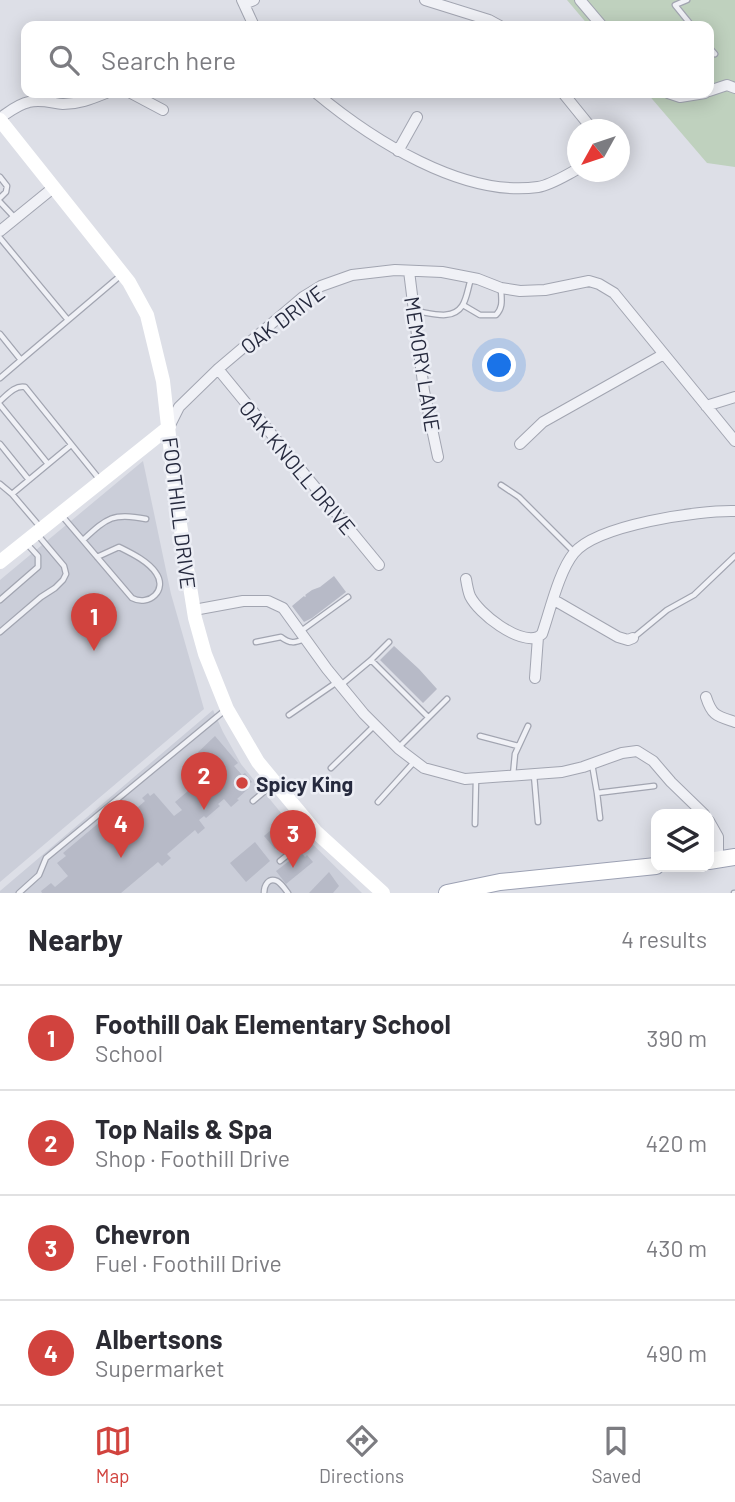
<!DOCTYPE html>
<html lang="en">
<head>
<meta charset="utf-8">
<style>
  :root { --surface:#fff; --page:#f2f2f3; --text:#2b2b33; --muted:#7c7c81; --line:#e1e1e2; --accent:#d1433e }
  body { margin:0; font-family:Barlow,sans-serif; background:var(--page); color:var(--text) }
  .controls { position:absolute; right:21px; bottom:21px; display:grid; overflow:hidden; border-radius:14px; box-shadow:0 4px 18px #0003 }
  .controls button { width:63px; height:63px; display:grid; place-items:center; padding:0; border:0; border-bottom:2px solid var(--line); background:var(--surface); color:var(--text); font:35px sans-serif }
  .compass { position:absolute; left:567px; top:119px; width:63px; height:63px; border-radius:50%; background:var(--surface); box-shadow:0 4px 18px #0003; rotate:230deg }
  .you { position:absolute; left:500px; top:366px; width:24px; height:24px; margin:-18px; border:5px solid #fff; border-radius:50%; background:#1a73e8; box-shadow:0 0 0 10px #1a73e833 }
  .badge { display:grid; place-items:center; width:46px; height:46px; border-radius:50%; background:var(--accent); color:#fff; font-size:23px; font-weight:700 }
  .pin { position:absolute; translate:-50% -58px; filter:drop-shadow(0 2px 4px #0008) }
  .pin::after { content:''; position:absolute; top:37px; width:24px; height:21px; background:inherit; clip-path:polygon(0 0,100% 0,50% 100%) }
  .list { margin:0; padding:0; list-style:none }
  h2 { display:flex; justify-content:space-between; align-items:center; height:91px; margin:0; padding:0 28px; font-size:30px }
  h2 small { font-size:23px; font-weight:400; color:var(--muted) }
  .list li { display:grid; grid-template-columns:46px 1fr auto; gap:21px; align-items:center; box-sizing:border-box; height:105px; padding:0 28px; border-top:2px solid var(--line) }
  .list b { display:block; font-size:26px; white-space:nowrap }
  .list p { margin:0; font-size:23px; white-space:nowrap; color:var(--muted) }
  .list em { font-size:23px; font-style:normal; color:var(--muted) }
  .icon { flex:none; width:38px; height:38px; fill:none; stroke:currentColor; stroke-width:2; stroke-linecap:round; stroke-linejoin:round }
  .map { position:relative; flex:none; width:735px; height:893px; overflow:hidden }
  .search { position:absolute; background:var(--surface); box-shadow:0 4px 18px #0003; left:21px; right:21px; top:21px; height:77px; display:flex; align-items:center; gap:18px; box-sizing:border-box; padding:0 24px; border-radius:14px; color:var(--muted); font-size:26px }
  .sheet { height:511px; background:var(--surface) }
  nav { display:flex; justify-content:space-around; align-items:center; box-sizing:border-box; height:98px; border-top:2px solid var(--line); background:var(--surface); font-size:19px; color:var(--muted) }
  nav a { display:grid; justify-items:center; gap:4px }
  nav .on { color:var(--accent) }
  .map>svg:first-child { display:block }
  .built { fill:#cbced9 }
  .green { fill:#bfd1be }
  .building { fill:#b7bac7 }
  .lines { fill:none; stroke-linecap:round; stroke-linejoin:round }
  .lane-casing { stroke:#a2a5b1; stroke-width:7 }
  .street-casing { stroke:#a2a5b1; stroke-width:12 }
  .primary-casing { stroke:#9ca1b3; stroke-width:18 }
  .lane { stroke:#f0f1f6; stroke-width:4.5 }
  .street { stroke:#f0f1f6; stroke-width:10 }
  .secondary { stroke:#fff; stroke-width:14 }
  .primary { stroke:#fff; stroke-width:16 }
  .poi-dot { fill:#d1433e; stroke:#eceef5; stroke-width:2.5 }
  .labels { text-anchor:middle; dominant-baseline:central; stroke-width:5; stroke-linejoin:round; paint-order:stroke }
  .street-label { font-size:21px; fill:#262a3e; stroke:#eceef5 }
  .poi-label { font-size:21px; font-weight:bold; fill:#262a3e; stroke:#eceef5; text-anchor:start }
</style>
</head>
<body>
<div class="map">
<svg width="735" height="893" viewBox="0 0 735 893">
  <rect width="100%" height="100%" fill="#dddfe7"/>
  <path class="built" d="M143 461 171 594 204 709 0 882V580Z
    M213 710 223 732 241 764 258 785 282 814 362 893H0V891Z"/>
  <path class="green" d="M567 0H735V167L707 163 647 93H709V26H589Z"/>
  <path class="building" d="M334 576 346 592 312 618 304 622 292 606 304 596 305 597 306 596 305 595 312 590 320 587Z
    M394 646 419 669 437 689 423 703 380 660Z
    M215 736 238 763 234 766 242 775 245 773 252 782 246 787 248 789 237 799 239 800 231 807 224 799 218 804 220 806 206 818 204 816 199 820 205 828 198 834 195 830 167 854 171 858 162 866 158 862 121 893H42L41 891 51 883 55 887 68 876 57 863 66 856 63 853 113 811 122 821 145 801 142 798 148 793 150 796 154 793 174 816 182 810 175 802 208 774 193 757Z
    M284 819 295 832 275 849 264 836Z
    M255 842 270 861 246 882 230 863Z
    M301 852 305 857 307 855 313 862 286 884 276 871Z
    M329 872 339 886 333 893H309Z"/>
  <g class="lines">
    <defs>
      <path id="lane" d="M687 0 675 5 692 26
        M709 47 715 54
        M0 177 7 186 6 192 0 198
        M0 202 15 218
        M0 238 68 320
        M463 305 480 315H496C504 307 501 298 501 288
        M415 311C431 313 452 321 462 306 467 299 468 287 471 279
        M0 334 21 360 0 378
        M21 360 120 276
        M0 401C7 395 15 385 25 387L100 480
        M0 405 48 464
        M0 444 29 480
        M0 484 12 494 41 528
        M501 485 519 497 574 552
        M12 494 71 445
        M63 517 132 598C149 607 168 590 156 573 148 561 131 553 119 547L97 557
        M83 540C107 518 113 512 146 519
        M0 600 38 567V556L28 545
        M301 631 348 597
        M0 632 41 597 55 588 63 580 66 574 64 566 37 534
        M633 638 667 610 694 595 735 556
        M256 642 281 637C290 644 295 643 304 639
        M371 660 428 717
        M341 685 371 660 389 642
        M289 715 337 682
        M480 736 518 746
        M399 747 447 699
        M592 764 597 793 654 786
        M331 768 374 726
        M513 775 515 754 528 726
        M534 775 538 822
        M597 793 600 818
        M253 801 273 784
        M378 802 415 761
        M475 824 476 779
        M280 861 315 833
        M19 893 39 875 46 858 224 711
        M264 893C264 886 268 877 277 881 281 883 285 889 288 893
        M734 893H735"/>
      <path id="street" d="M242 0 254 26
        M425 0 489 20 500 26
        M580 0 602 26
        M244 4 254 0
        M709 91 727 85 735 88
        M131 93 163 110
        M316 93C371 139 463 198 538 187 551 185 566 175 578 169
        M563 93 593 130
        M668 93 680 97 705 93
        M0 118C9 112 18 104 29 102 41 99 52 103 63 104 79 104 91 99 106 93
        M398 151 417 117
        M0 231 53 188
        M409 271 424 391 438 457
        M218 369 379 565
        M706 406 735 397
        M169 427 179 407 218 369 303 297 321 286 352 275 395 270 442 272 478 279 501 288 520 291 545 290 589 281 599 284 614 293 735 441
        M520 444 543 422 664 354
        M466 579C467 585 468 591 470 596 479 614 518 644 538 637
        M554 600 618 637 628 640 633 638
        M194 610 243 601H268L283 608 327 669 364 714 399 749 424 768 465 779 562 772 583 767 622 753 637 751 653 761 671 782 704 814
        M535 678 538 637 542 634C550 611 559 571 574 553 597 525 699 510 735 511
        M706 697C712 716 717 716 735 722
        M709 821 718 837V860"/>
      <path id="primary" d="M709 861 735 857
        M447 893 500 882 656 866"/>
    </defs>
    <use href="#lane" class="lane-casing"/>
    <use href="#street" class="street-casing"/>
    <use href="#primary" class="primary-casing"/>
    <use href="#lane" class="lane"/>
    <use href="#street" class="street"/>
    <path class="secondary" d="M0 120 129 282 147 315 163 381 176 499 195 618 205 654 227 709 258 762 296 808 316 832 383 893
      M0 562 169 427"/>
    <use href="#primary" class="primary"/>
  </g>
  <circle class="poi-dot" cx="242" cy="783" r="7"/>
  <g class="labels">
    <g class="street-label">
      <text transform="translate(282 319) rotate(-37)">OAK DRIVE</text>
      <text transform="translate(423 364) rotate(81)">MEMORY LANE</text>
      <text transform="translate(298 467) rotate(50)">OAK KNOLL DRIVE</text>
      <text transform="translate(180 513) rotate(83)">FOOTHILL DRIVE</text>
    </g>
    <g class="poi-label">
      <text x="256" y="783">Spicy King</text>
    </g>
  </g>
</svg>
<div class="controls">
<button><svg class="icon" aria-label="layers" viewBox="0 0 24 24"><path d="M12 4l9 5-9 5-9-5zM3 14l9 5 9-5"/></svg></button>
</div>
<svg class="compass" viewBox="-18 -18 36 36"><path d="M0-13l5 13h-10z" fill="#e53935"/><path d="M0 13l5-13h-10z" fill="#7c7c81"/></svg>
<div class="you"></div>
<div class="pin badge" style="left:94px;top:651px">1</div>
<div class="pin badge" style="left:204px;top:810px">2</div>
<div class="pin badge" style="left:293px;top:868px">3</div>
<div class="pin badge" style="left:121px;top:858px">4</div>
<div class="search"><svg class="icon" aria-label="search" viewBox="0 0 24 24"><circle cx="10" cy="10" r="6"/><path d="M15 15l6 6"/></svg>Search here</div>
</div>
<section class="sheet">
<h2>Nearby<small>4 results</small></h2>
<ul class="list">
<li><span class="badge">1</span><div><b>Foothill Oak Elementary School</b><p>School</p></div><em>390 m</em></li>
<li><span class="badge">2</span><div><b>Top Nails &amp; Spa</b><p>Shop · Foothill Drive</p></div><em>420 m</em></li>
<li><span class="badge">3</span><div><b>Chevron</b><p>Fuel · Foothill Drive</p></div><em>430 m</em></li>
<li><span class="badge">4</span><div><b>Albertsons</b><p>Supermarket</p></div><em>490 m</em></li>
</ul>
</section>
<nav>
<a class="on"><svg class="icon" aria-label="map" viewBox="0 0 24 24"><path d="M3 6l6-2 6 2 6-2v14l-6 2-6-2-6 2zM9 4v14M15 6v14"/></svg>Map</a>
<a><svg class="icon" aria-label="directions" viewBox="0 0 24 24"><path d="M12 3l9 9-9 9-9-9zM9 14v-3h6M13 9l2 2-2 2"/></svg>Directions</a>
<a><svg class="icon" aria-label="saved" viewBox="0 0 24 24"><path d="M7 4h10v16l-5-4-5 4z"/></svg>Saved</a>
</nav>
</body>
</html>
